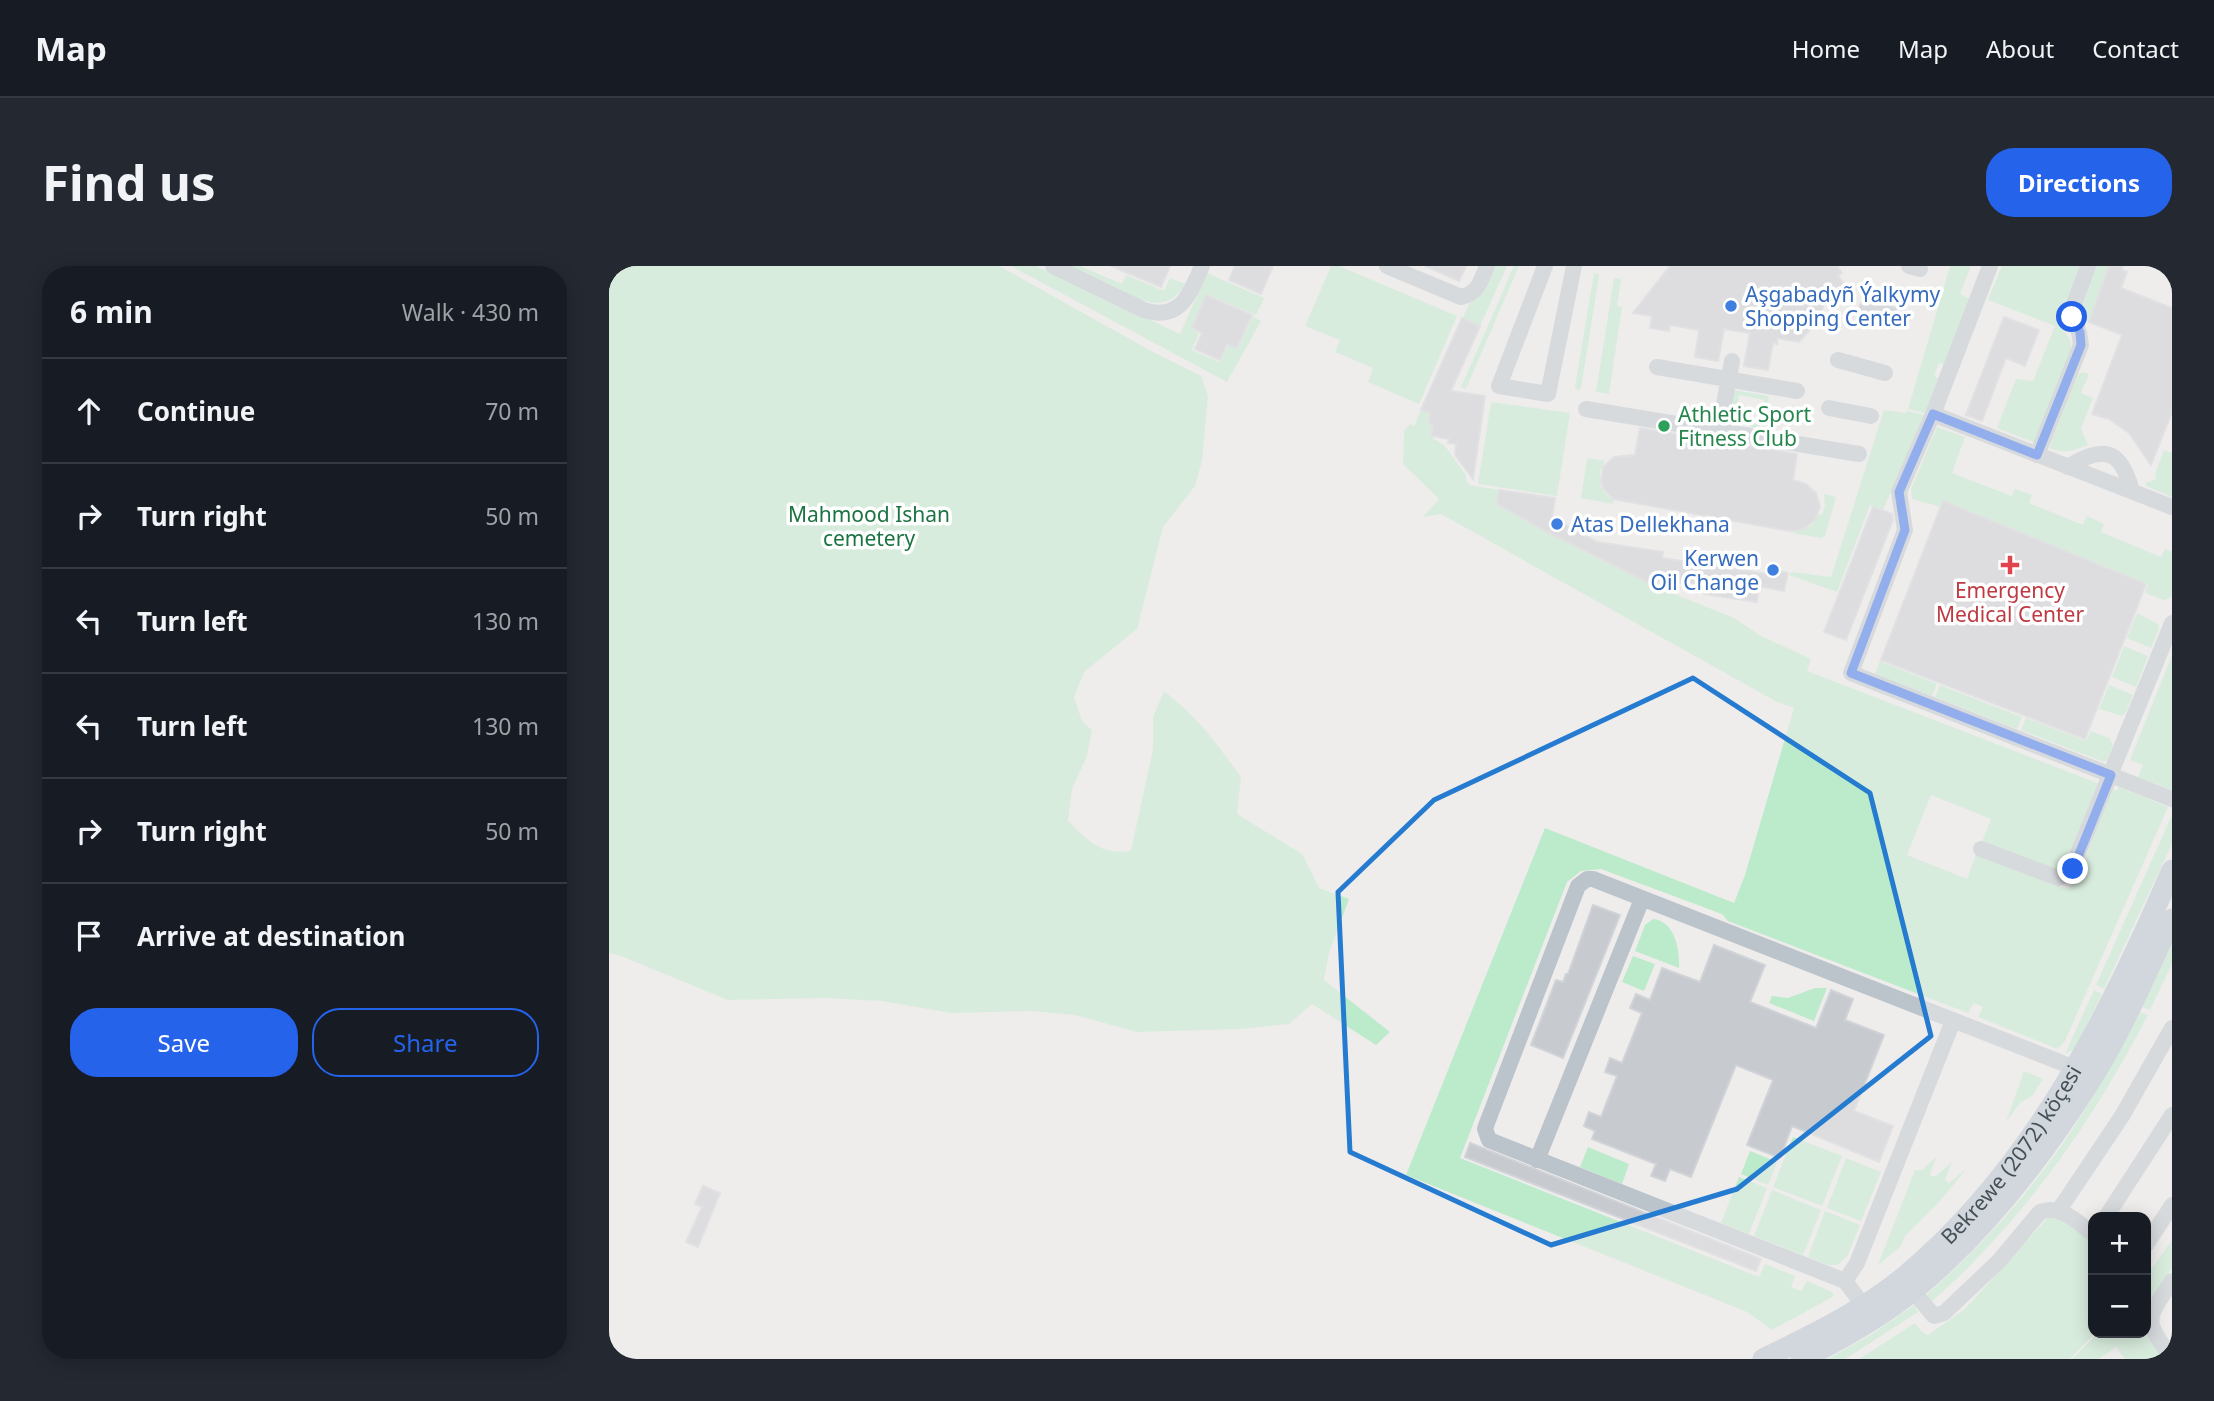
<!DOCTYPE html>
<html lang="en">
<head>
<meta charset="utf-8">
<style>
  :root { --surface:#171b24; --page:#242831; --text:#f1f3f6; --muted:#9ea1a6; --line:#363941; --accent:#2563eb }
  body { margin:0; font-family:"Noto Sans",sans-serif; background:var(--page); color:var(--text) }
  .controls { position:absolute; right:21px; bottom:21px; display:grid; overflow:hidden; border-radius:14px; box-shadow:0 4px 18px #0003 }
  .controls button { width:63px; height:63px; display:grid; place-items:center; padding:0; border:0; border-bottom:2px solid var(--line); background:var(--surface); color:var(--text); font:35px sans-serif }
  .stop { position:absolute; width:21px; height:21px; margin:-16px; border:5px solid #2563eb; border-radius:50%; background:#fff }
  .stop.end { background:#2563eb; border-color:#fff; box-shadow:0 2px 7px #0008 }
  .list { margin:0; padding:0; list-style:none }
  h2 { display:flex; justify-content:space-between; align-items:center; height:91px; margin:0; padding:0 28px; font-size:30px }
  h2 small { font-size:23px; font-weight:400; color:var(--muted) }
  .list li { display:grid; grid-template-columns:46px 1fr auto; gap:21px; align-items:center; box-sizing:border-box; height:105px; padding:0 28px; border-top:2px solid var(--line) }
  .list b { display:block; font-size:26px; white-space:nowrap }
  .list em { font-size:23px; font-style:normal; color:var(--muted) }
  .actions { display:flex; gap:14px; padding:21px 28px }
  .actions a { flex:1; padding:16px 0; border:2px solid var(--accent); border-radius:28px; text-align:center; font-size:24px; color:var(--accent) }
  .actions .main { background:var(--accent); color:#fff }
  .icon { flex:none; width:38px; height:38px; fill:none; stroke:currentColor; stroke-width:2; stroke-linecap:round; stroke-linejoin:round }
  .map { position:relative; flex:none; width:1563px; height:1093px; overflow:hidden; border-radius:28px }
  header { display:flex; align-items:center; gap:42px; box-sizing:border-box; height:98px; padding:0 35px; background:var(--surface); border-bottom:2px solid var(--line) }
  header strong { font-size:33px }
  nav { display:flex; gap:38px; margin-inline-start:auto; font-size:24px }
  .intro { display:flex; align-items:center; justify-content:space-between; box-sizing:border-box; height:168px; padding:0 42px }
  h1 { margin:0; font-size:49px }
  .button { padding:18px 32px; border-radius:28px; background:var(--accent); color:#fff; font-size:24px; font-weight:700 }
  main { display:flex; gap:42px; padding:0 42px }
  aside { flex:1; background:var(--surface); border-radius:28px; box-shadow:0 4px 18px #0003 }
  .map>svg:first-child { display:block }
  .green { fill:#bcebcb }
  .building { fill:#c7cacf; stroke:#d0d3d7; stroke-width:2 }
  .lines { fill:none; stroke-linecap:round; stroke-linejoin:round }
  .minor { stroke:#bbc4cb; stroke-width:16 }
  .major { stroke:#adbdca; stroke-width:21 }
  .route { stroke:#2563eb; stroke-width:9 }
  .marked { fill:none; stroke:#247bd0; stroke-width:5; stroke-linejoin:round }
  .shop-dot { fill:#3f7fe0; stroke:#fff; stroke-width:2.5 }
  .leisure-dot { fill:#2e9e5b; stroke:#fff; stroke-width:2.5 }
  .health-dot { fill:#e0444e; stroke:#fff; stroke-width:2.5 }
  .labels { text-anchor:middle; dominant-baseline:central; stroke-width:7; stroke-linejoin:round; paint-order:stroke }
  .shop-label { font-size:21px; fill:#366cbe; stroke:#fff; text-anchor:start }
  .leisure-label { font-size:21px; fill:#27864d; stroke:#fff; text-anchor:start }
  .park-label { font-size:21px; fill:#1c7442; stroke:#fff }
  .health-label { font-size:21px; fill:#be3a42; stroke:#fff }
  .street-label { font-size:21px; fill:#465158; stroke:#fff }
</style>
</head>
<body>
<header>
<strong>Map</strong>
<nav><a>Home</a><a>Map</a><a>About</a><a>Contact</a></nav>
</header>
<div class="intro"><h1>Find us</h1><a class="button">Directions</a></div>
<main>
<aside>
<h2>6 min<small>Walk · 430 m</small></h2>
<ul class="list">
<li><svg class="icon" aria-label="ahead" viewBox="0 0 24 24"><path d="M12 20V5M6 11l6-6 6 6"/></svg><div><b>Continue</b></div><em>70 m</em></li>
<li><svg class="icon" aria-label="right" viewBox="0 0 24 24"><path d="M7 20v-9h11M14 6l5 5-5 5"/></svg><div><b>Turn right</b></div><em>50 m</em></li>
<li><svg class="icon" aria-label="left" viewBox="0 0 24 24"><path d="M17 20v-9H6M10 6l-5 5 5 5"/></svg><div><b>Turn left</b></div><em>130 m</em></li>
<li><svg class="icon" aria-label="left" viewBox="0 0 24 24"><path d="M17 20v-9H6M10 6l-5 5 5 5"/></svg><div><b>Turn left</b></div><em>130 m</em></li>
<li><svg class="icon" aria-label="right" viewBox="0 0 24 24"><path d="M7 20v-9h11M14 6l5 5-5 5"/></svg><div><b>Turn right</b></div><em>50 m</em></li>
<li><svg class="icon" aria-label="arrive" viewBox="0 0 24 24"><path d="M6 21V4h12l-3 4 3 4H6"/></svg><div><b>Arrive at destination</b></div></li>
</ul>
<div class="actions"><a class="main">Save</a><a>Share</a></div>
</aside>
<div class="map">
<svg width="1563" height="1093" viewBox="0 0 1563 1093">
  <rect width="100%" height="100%" fill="#efecec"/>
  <path class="green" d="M0 0H390L546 87 592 110 599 130 593 195 586 220 554 261 528 363 475 406 465 431 473 455 483 464 478 490 463 523 459 555C480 575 491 589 522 585L544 483V451L555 425C590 453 606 475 632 511L628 548 693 588 710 622 740 633 720 687 715 714 781 766 767 779 703 738 680 758 631 763 528 766 466 749 423 745 343 747 272 735 218 732 119 734 12 690 0 687Z
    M402 0H427L571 68 598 7 655 32 647 49 597 28 582 63 590 67 583 84 611 96 619 79 629 83 644 50 652 55 618 116Z
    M456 0H471L513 18 517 9 555 25 561 12 576 18C557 51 529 33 503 21 487 14 472 7 456 0Z
    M722 0H730L848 50 810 138 759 116 764 102 726 86 731 74 696 60Z
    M885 0H898L871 60 854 52 860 38 873 27Z
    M905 0H910L857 123 852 121Z
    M1341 0H1362L1351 28 1361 33 1335 99 1330 97 1325 110 1329 112 1316 147 1299 143Z
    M1393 0H1472L1450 57 1461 74 1463 83 1426 177 1388 162 1407 113 1424 115 1446 60 1379 34Z
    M1487 0H1499L1480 56 1472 50V40Z
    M985 7 989 8 990 10 972 122 969 125 966 121Z
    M1005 12 1012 13 1008 40 1013 41 1000 128 987 126Z
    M1473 106 1480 108 1472 127 1484 132 1472 163 1479 179C1465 185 1454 188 1440 182L1468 110Z
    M1125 124 1160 130 1155 163 1139 160V157L1150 159 1155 134 1130 129 1125 154 1135 156 1134 159 1119 157Z
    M882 136 961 147 948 230 869 218Z
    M812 144 821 147 819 158 824 159 822 171 836 180 857 209V214L861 219 890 224 888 238 981 289 1048 321 1125 352 1152 370 1202 393 1198 405 1491 518 1456 608 1373 576 1382 553 1322 529 1298 589 1358 613 1367 589 1458 623 1467 616 1503 523 1508 525 1510 521 1559 541 1456 775 1451 781 1446 782 1369 751 1374 741 1365 737 1359 747 1119 655 1113 648 992 603 972 605 958 616 851 892 1150 1011 1156 998 1186 1010 1182 1021 1192 1025 1198 1015 1223 1026 1225 1030 1163 1064 1138 1046 797 909 936 562 1125 637 1136 609 1185 442 1168 436 832 248 814 251 830 233 794 198 795 165 801 158 805 160Z
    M1275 144 1297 147 1298 145 1315 149 1274 244 1261 239 1228 326 1180 309 1183 306 1222 311Z
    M1328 161 1356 171 1343 207 1403 230 1406 223 1423 229 1420 237 1474 259 1478 250 1495 258 1492 266 1552 291 1556 283 1563 286V329L1561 332 1555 334 1536 327 1539 318 1334 235 1332 241 1303 233 1302 223Z
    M1555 184 1563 187V231L1537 220V217L1547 213 1546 207Z
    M978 192 996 195C987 210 989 225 1005 234L1004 238 972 232Z
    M1215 228 1227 231 1216 270 1212 272 1182 267 1202 260 1210 248 1213 249 1216 239Z
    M1528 347 1549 358 1550 363 1542 382 1518 372Z
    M1515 380 1539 390 1527 421 1503 411Z
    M1563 389V524L1529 511 1534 499 1521 494Z
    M1271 395 1328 418 1323 430 1266 408Z
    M1331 419 1413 451 1408 463 1326 431Z
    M1500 419 1524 429 1517 446 1513 450 1490 443Z
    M1417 452 1477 475 1482 465 1500 472 1504 479 1498 494 1495 496 1412 464Z
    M1563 549V578L1495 723 1487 719Z
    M1044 653C1066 655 1071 684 1070 702L1026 685 1036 659Z
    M1563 678V698L1541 744 1533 741Z
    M1024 690 1046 698 1035 725 1013 716Z
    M1206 722H1218L1205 755 1160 737 1163 730 1179 732Z
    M1485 724 1493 728 1468 778 1464 784 1456 788Z
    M1531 746 1539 749C1483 857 1413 957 1321 1037L1318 1028C1369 984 1416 932 1455 876 1483 835 1506 790 1531 746Z
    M1415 805 1434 813 1423 830 1411 837 1397 856Z
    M1184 871 1233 890 1213 940 1164 921Z
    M979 881 1020 898 1013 918 971 901Z
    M1141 885 1168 896 1159 919 1132 908Z
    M1328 890 1321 907 1322 910H1327L1343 896 1336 914 1340 917 1358 902 1331 935 1296 970 1292 980 1269 999 1306 904H1313Z
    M1237 892 1272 906 1252 955 1218 942Z
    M1130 911 1158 922 1140 968 1112 957Z
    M1163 924 1212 944 1194 989 1145 970Z
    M1216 945 1251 959 1239 989 1229 999H1219L1199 991Z
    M1443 947 1484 976V1067H1486L1461 1093H1250L1306 1057 1313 1066 1319 1069 1356 1043Z
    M1563 974V1002L1537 1042V1011Z
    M1305 1039 1309 1046 1241 1090 1236 1093H1218L1260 1070Z
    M1537 1066 1555 1093H1516L1507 1081 1490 1093H1463L1489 1067Z"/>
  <path class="building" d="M502 0H561L552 21Z
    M626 0H664L652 28 620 14Z
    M816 0H857L850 15Z
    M1061 0H1228L1233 7 1229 10 1235 18 1217 31 1210 54 1190 76 1168 72V78L1164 77 1159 104 1135 100 1141 67 1115 63 1109 95 1086 91 1090 64 1061 59 1060 65 1041 62 1043 50 1024 47Z
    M1500 0H1514L1513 4 1518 6 1512 22 1563 42V146L1542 199 1520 167 1500 153 1483 148 1513 69 1480 56Z
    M597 29 643 49 628 82 618 78 611 94 586 83 593 67 583 62Z
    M1395 51 1430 64 1416 100 1397 92 1373 155 1357 149Z
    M853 52 871 60 842 125 876 130 864 213 846 189 847 178 839 177 840 173 822 170 824 159 820 158 821 147 812 144Z
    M1031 162 1188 188 1184 214 1197 218 1207 227 1211 241 1206 254 1195 263 1181 265 1004 233 994 222 992 215 994 201 1005 191 1026 189Z
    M890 224 946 232 943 252 988 276 1054 286 1053 292 1158 308 1159 303 1179 307 1175 325 1150 320 1148 336 1095 328 1096 321 1049 313 1048 321 936 265 888 238Z
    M1334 235 1537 318 1476 473 1272 394Z
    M1264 241 1283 248 1284 254 1237 374 1215 366Z
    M984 639 1011 649 954 792 922 779 947 714 954 716 957 708H959Z
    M1105 679 1156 699 1141 736 1207 762 1222 724 1244 733 1236 754 1275 769 1245 845 1284 860 1270 896 1183 860 1171 892 1138 879 1164 814 1127 799 1082 911 1061 903 1056 915 1042 910 1047 898 983 873 986 865 975 860 980 846 992 851 1008 810 996 806 1001 792 1013 797 1033 747 1021 742 1027 728 1041 734 1053 702 1091 716Z
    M861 877 1152 993 1147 1005 856 891Z
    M94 920 111 927 89 981 77 976 93 941 86 938Z"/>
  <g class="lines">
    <path class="minor" d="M444 0 535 44C572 56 581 27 593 0
      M778 0 852 31C869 28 872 14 878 0
      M936 0 890 120 939 128 965 0
      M1300 0 1311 3
      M1381 0 1324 148 1290 226 1296 264 1242 407 1563 533
      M1258 41 1294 52
      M1229 94 1276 107
      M1048 101 1188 125
      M1220 142 1262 150
      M977 143 1250 188
      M1324 148 1563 241
      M1110 165 1123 95
      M1428 189 1472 79 1470 66 1462 46 1479 0
      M1459 201C1496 178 1512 184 1523 225
      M1372 583 1449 612 1461 607 1563 357
      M928 894 1033 633
      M1450 944 1513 850 1563 762
      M1497 951 1563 849
      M1537 979 1563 939
      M1236 1015 880 874 876 863 878 857 969 620 978 613H984L1466 802
      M1304 1025 1325 1050 1335 1047 1390 995 1431 946C1452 938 1468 956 1484 968
      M1254 1039 1236 1015 1248 997 1344 755
      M1563 1093C1535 1052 1536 1056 1563 1015"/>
    <g class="major">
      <path id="s1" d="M1154 1093C1203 1069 1254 1045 1296 1010 1423 904 1499 753 1563 604"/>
      <path d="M1192 1093C1232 1074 1271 1052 1305 1024 1375 967 1434 890 1482 814 1514 763 1537 707 1563 653"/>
    </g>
  </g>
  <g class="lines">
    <path class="route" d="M1463 51 1471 66 1472 79 1428 189 1324 148 1290 226 1296 264 1242 407 1502 509 1464 603"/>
  </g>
  <path d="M0 0H1563V1093H0ZM1084 412 1261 527 1322 770 1128 923 942 979 741 886 729 626 825 534Z" fill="#efecec" fill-opacity=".55" fill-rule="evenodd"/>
  <path class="marked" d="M1084 412 1261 527 1322 770 1128 923 942 979 741 886 729 626 825 534Z"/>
  <g class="shop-dot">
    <circle cx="1122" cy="40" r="7"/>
    <circle cx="948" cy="258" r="7"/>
    <circle cx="1164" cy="304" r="7"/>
  </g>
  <circle class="leisure-dot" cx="1055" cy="160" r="7"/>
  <path class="health-dot" d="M1397.5 288.5h7v7h7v7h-7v7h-7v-7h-7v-7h7z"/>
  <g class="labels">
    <g class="shop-label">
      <text x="1136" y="28">Aşgabadyñ Ýalkymy<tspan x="1136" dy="24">Shopping Center</tspan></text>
      <text x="962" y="258">Atas Dellekhana</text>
      <text x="1150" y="292" text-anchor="end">Kerwen<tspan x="1150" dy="24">Oil Change</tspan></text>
    </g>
    <g class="leisure-label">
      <text x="1069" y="148">Athletic Sport<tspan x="1069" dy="24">Fitness Club</tspan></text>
    </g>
    <g class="park-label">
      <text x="260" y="248">Mahmood Ishan<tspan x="260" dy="24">cemetery</tspan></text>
    </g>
    <g class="health-label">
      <text x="1401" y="324">Emergency<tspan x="1401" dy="24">Medical Center</tspan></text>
    </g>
    <g class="street-label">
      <text stroke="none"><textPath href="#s1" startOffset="327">Bekrewe (2072) köçesi</textPath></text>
    </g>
  </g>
</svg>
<div class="controls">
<button>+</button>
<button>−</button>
</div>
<div class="stop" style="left:1463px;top:51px"></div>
<div class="stop end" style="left:1464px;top:603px"></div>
</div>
</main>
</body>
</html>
